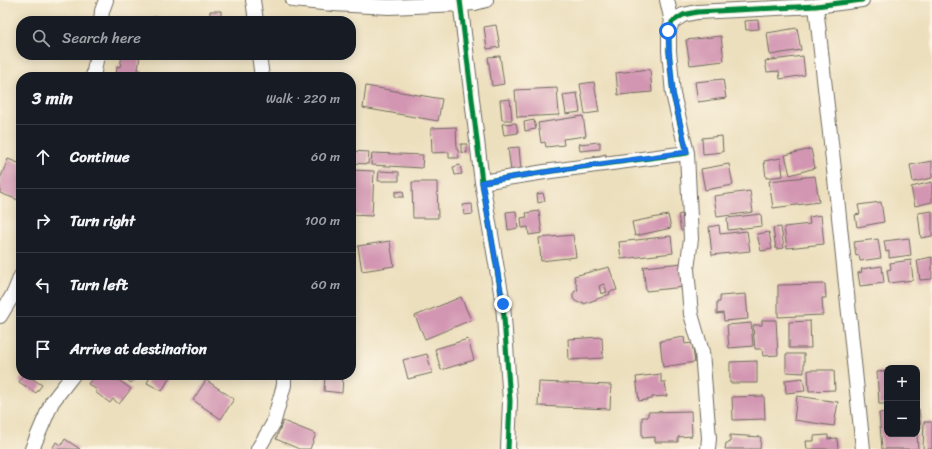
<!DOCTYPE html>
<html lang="en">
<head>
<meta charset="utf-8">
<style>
  :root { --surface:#171b24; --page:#242831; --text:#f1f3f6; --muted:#9ea1a6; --line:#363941 }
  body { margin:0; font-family:Sriracha,sans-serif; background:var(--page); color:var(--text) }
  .controls { position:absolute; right:12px; bottom:12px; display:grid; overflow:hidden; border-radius:8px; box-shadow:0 2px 10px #0003 }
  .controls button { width:36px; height:36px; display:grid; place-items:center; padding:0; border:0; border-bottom:1px solid var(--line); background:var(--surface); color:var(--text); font:20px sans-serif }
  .stop { position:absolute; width:12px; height:12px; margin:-9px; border:3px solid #1a73e8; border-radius:50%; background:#fff }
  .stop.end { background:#1a73e8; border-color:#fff; box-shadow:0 1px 4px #0008 }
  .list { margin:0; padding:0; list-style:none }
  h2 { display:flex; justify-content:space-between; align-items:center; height:52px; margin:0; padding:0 16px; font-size:17px }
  h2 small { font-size:13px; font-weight:400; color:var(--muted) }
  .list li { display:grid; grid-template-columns:26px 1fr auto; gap:12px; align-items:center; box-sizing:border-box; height:64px; padding:0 16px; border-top:1px solid var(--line) }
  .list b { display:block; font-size:15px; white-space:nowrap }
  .list em { font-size:13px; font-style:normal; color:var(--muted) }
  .icon { flex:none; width:22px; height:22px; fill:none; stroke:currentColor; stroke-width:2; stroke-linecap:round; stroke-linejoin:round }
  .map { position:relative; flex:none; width:932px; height:449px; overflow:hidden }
  .search { position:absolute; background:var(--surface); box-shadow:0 2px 10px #0003; left:16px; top:16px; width:340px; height:44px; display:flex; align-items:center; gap:10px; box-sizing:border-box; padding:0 14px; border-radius:16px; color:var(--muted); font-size:15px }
  .panel { position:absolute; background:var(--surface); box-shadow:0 2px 10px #0003; left:16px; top:72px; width:340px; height:308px; border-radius:16px }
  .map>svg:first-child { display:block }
  .building { fill:#d396b2; fill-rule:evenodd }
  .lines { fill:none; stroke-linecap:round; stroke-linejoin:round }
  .street-casing { stroke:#6f6a5e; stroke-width:16 }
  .street { stroke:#fff; stroke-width:14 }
  .cycleway-casing { stroke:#fcf5e5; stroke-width:8 }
  .cycleway { stroke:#00873e; stroke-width:5 }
  .route { stroke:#1a73e8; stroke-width:5 }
</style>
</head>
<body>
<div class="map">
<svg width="932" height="449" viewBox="0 0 932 449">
  <rect width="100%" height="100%" fill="#fcf5e5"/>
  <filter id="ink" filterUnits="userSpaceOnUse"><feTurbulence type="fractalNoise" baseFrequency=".025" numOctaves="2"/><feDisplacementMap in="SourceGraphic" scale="8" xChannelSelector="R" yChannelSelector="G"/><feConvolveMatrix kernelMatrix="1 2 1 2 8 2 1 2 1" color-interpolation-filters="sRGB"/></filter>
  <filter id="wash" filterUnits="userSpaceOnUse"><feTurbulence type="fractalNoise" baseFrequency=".012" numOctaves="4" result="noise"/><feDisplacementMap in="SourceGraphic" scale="16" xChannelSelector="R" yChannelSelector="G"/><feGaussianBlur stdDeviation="0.9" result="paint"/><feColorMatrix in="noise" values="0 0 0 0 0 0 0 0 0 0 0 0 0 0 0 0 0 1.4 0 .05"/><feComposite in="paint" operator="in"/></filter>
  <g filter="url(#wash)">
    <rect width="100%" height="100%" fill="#ecdfbd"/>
    <g id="blocks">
      <path class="building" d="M210 11H221V21L210 20Z
        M154 17 165 19 164 21H153Z
        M758 20 759 29 746 30 745 21Z
        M496 25 500 47 487 49 484 27Z
        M797 28 801 50 770 55 767 33Z
        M721 36 724 61 690 65 686 40Z
        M122 55H140L138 70 142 71 141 77H116L117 66 120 67Z
        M500 56 504 84 492 86 488 57Z
        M803 56 805 75 780 79 779 71 767 72 765 61Z
        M650 69 652 92 618 95 616 73Z
        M723 79 726 98 698 102 695 82Z
        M594 82 599 112 585 114 580 84Z
        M366 86 442 99 438 121 363 108Z
        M557 88 559 115 517 117 515 90Z
        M577 93 580 112 566 114 563 95Z
        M510 99 512 120H502L500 100Z
        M583 116 586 136 563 139 564 145 546 147 545 142 541 143 538 123Z
        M534 120 536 129 525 131 524 122Z
        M516 123 518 133 504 135 502 124Z
        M456 127 457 150H458L459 158H449V152L432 153 431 128Z
        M722 136 723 152 703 154 702 138Z
        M600 142V149L580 151 579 144Z
        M461 144H467V153L461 152Z
        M519 147 521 170 511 171 508 148Z
        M811 149 815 168 790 175 785 155Z
        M351 151 369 152 368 164 351 163Z
        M372 153 423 155 422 168 371 165Z
        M606 154 607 161 595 163 593 157Z
        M781 158 783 176 766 178 764 161Z
        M8 159 21 164V201L0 193V179Z
        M932 161V178L913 182 910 165Z
        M729 164 733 185 705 190 701 169Z
        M460 165 462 174 455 175 453 167Z
        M352 170 374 171 372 216 351 215Z
        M379 171 399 172V181H378Z
        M815 176 819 202 773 208 769 181Z
        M412 182H437L438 218H413Z
        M932 182V202L915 206 911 187Z
        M403 191 404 197H395V192Z
        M750 191 753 212 717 217 714 196Z
        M543 193 545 201 538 203 537 194Z
        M881 202 884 222 857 227 855 215 860 214 858 205Z
        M472 204 473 214 464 215 463 205Z
        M516 211 518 228 508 230 506 212Z
        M539 211 542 233 529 235 528 227 522 228 521 218 527 217 526 213Z
        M932 211V236L921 238 918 213Z
        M686 213 689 229 681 231 678 215Z
        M761 214 762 226 728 230 727 218Z
        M668 215 671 228 635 236 632 222Z
        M821 215 824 244 787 248 784 227 810 224 809 217Z
        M719 225 720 234 747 231 750 251 712 255 709 227Z
        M781 227 784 248 776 249 773 228Z
        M769 232 772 249 761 251 757 234Z
        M573 235 576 257 541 261 539 238Z
        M671 236 673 253 621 259 619 242Z
        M909 238 911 255 889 258V251L886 252 884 241Z
        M878 239 881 258 860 261 859 255 856 256 854 242Z
        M390 241 394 266 362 271 358 246Z
        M932 257V279L920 280 917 260Z
        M911 260 913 280 889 283 887 270 891 269 890 263Z
        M682 263 684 287 646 291 643 267Z
        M882 266 884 283 860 286 858 273 862 272 861 269Z
        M609 267 617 290 609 292 610 294 584 304 583 302 579 303 575 301 573 298V294L575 291 578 290 574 276ZM604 284 607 292 601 294 599 286Z
        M825 284 826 298H822L823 315 778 317V285Z
        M746 294 748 319 724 321 723 313 717 314V302H720V296Z
        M461 297 471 320 425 339 415 316Z
        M762 320H776L778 355 763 356 762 349H755L753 325H762Z
        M810 321 811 348H789V322Z
        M751 323 753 346 729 348 727 325Z
        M602 337 603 358 569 360 568 339Z
        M684 337 685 344 692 343 695 362 663 367 660 341Z
        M468 339 474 360 441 370 435 349Z
        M427 354 432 373 408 379 403 360Z
        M786 354H804V373L786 372Z
        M757 361V383H730V362Z
        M808 370H834L835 390 809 391Z
        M887 371V404H879L877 372Z
        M661 374V382H665L667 396 652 397V399L639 401 636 377Z
        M23 375H27L42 385 36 393 19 382Z
        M95 375H100L105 379 108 375H112L131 389 119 404 113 399 110 403 95 392 97 390 88 384Z
        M120 375H137L131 383Z
        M151 375H171L162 391 147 383Z
        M304 375H322L321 379Z
        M325 375H343L342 393 324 391Z
        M803 378 805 391 786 393 785 380Z
        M206 380 234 399 221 419 193 400Z
        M539 382 611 385 610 409 538 406Z
        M764 396 765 419 733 420 732 397Z
        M797 396 838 402 834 426 794 420Z
        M917 409H919L921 428H917Z
        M691 411 692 436 678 437V442H655V437L642 438V417H648V412Z
        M887 412V434H917L918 449H882L879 413Z
        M283 421 316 434 310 449H299L276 439Z
        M924 422H932V449H923Z
        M730 435 761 437 760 449H725L726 443H730Z
        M828 435V439L837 438 838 449H807L806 441H814V436Z
        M65 439 80 449H52L56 442 61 446Z"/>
    </g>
  </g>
  <g filter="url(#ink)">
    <use href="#blocks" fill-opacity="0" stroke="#6f6a5e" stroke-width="1"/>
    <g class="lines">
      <defs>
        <path id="street" d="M253 0 256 21
          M293 0 333 4 389 7 460 4 475 3 486 0
          M460 0 482 182 503 304 510 401 508 449
          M667 0 672 22
          M816 6 836 188 863 449
          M101 21 102 11 106 0
          M259 55 262 77
          M93 77 97 55
          M687 153 691 239 687 269 691 314 702 352 709 438 708 449
          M482 182 551 171 687 153 673 94 669 51V31L672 22 683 15 697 12 816 6 862 0
          M0 316 14 293 21 276
          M32 449 52 402 73 375
          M258 449 273 424 284 385V375"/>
      </defs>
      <use href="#street" class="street-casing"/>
      <use href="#street" class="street"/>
      <defs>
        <path id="cycleway" d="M460 0 482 182 503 304 510 401 508 449
          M482 182 551 171 687 153 673 94 669 51V31L672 22 683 15 697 12 816 6 862 0"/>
      </defs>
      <use href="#cycleway" class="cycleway-casing"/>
      <use href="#cycleway" class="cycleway"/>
    </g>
  </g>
  <g class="lines" filter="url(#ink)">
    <path class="route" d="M503 304 482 182 551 171 687 152 673 94 669 51 668 31"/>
  </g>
</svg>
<div class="controls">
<button>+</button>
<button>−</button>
</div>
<div class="stop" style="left:668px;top:31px"></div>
<div class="stop end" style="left:503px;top:304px"></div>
<div class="search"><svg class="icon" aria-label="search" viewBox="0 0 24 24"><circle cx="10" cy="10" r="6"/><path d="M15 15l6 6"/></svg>Search here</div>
<section class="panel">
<h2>3 min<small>Walk · 220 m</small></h2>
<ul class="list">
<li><svg class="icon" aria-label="ahead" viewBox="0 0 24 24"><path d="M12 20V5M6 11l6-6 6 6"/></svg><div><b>Continue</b></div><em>60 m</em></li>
<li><svg class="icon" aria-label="right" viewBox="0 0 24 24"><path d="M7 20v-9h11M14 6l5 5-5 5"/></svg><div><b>Turn right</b></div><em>100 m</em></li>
<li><svg class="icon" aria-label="left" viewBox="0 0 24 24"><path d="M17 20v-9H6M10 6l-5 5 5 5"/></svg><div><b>Turn left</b></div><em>60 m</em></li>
<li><svg class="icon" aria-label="arrive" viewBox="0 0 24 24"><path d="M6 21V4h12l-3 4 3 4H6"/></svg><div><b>Arrive at destination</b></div></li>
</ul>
</section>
</div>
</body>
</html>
